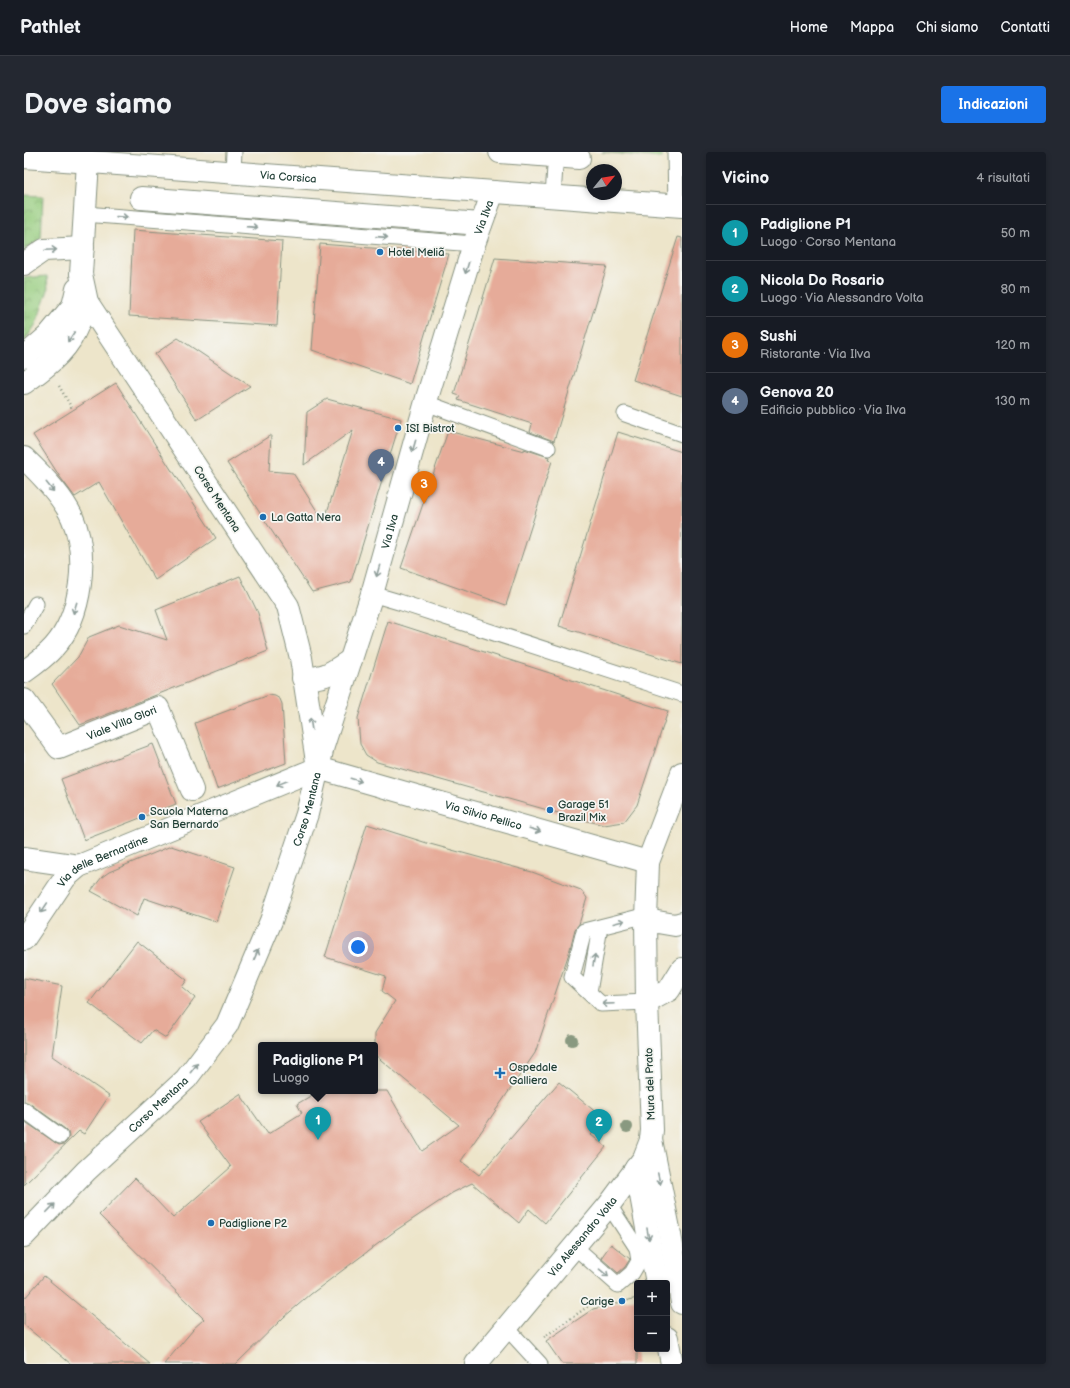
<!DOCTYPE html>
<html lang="it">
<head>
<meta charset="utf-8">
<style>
  :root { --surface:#171b24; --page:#242831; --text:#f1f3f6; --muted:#9ea1a6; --line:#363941; --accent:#1a73e8 }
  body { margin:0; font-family:"Balsamiq Sans",sans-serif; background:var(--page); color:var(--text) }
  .controls { position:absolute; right:12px; bottom:12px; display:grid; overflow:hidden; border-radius:4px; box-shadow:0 2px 6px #0003 }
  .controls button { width:36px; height:36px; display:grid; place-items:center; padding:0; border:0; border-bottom:1px solid var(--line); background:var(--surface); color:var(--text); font:20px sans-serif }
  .compass { position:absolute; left:562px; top:12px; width:36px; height:36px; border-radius:50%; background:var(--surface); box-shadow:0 2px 6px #0003; rotate:60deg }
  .you { position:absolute; left:334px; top:795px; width:14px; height:14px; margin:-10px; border:3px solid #fff; border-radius:50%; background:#1a73e8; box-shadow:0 0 0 6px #1a73e833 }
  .badge { display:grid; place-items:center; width:26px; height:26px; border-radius:50%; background:var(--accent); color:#fff; font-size:13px; font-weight:700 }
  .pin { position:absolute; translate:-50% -33px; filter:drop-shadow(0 1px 2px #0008) }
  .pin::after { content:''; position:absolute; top:21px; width:14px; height:12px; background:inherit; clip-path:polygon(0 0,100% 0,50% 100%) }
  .popup { position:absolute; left:234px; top:890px; width:120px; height:52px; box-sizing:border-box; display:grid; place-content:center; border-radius:4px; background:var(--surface); filter:drop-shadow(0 1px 3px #0005); font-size:13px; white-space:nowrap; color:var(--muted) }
  .popup b { font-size:15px; color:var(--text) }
  .popup::after { content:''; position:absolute; left:50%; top:100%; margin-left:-8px; border:8px solid transparent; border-top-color:var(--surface) }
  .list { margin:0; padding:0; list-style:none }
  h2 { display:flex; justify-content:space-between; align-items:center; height:52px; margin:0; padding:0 16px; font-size:17px }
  h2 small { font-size:13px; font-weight:400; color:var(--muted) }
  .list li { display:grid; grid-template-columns:26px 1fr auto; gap:12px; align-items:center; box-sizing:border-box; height:56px; padding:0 16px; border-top:1px solid var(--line) }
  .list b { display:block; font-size:15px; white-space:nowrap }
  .list p { margin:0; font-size:13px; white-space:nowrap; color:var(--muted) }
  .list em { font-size:13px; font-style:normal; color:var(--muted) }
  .map { position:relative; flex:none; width:658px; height:1212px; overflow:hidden; border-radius:4px }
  header { display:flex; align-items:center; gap:24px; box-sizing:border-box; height:56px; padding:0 20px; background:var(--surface); border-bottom:1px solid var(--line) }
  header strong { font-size:19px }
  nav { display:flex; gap:22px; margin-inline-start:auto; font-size:14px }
  .intro { display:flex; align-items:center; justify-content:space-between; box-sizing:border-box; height:96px; padding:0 24px }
  h1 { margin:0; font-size:28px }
  .button { padding:10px 18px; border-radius:4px; background:var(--accent); color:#fff; font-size:14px; font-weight:700 }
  main { display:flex; gap:24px; padding:0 24px }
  aside { flex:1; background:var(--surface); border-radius:4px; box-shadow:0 2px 6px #0003 }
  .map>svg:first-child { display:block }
  .grass { fill:url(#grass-dots); stroke:#5b855a }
  .park { fill:url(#park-crowns); stroke:#5b855a }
  .building { fill:#e6ab99 }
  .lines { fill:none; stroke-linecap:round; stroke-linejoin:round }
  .lane-casing { stroke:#86917f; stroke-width:17 }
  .street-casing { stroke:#86917f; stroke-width:24 }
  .secondary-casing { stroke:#86917f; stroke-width:24 }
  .path { stroke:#86917f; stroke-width:2.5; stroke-dasharray:1 3; stroke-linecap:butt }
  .lane { stroke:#fff; stroke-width:15 }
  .street { stroke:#fff; stroke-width:22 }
  .secondary { stroke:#fff; stroke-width:22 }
  .tree { fill:#899980 }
  .oneway { stroke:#8f9e9a }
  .poi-dot { fill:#1f6fb2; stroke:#f6f6f2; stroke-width:1.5 }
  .labels { text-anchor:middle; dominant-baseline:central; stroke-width:3.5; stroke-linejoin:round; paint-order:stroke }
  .street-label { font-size:11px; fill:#1f3d34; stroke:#f6f6f2 }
  .poi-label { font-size:11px; fill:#1f3d34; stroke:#f6f6f2; text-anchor:start }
</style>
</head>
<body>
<header>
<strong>Pathlet</strong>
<nav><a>Home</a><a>Mappa</a><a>Chi siamo</a><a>Contatti</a></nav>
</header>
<div class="intro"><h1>Dove siamo</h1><a class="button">Indicazioni</a></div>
<main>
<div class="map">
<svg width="658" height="1212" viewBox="0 0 658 1212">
  <defs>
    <pattern id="grass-dots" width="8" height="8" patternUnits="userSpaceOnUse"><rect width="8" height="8" fill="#97cd7f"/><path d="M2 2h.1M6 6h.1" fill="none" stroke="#7ba869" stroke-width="1.8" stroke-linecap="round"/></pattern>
    <pattern id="park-crowns" width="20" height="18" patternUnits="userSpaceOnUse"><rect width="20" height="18" fill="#97cd7f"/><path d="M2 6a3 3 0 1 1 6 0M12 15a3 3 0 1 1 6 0" fill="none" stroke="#7ba869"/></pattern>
  </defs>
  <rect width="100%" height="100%" fill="#f6f6f2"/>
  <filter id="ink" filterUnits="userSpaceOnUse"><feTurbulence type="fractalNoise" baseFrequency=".025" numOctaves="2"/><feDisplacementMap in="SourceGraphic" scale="8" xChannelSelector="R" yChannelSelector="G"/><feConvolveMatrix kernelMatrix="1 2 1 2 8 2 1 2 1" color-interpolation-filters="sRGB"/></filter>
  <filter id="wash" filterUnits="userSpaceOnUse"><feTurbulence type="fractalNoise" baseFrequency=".012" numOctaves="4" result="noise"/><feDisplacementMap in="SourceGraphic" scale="16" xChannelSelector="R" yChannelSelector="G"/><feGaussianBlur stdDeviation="0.9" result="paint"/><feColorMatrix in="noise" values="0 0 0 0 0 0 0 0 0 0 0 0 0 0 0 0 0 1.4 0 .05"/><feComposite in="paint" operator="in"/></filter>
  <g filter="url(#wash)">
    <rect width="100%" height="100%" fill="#ede5ca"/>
    <path class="grass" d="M578 0H638V6Z"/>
    <path class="park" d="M0 43 19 44 17 87 0 98Z
      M23 124 24 138 12 172 0 190V126Z"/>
    <g id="blocks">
      <path class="building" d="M109 78 258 89 253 174 105 164Z
        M654 85 658 86V244L609 228Z
        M296 92 425 102 386 232 288 198Z
        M471 106 583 114 530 289 506 280 508 272 434 248 436 244 430 242Z
        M154 186 226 234 173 268 131 202Z
        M92 231 148 319H149L192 386 131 428 75 330 51 345 36 325 9 283Z
        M303 247 377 267 327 430 288 440 203 311 247 283 245 319 269 321 300 370 329 278 280 313 283 260Z
        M424 279 500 299V297L525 305 524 308 528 309 482 453 377 416Z
        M594 280 658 300V512L535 474Z
        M216 424 234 461 244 499 56 573 28 532 54 505 65 485 95 473 143 488 132 458Z
        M364 469 644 559 613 653 600 670 580 673 552 666 353 610 342 603 336 592 334 566Z
        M245 543 251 544 256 547 258 552 262 611 193 637 171 571Z
        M129 592 152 652 60 688 37 627Z
        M343 672 406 692 508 720 557 738 563 746 555 772 551 777 545 801 511 901 437 1009 455 1023 535 930 579 966 567 983 582 995 521 1071 505 1057 495 1071 448 1031 428 1041 371 1079 287 1142 260 1165 212 1212H140L169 1178H168L180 1167 75 1063 111 1026 149 1066 207 1015 174 970 216 942 244 982 278 961 273 952 295 939H363L398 999 435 973 351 903V881L371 849 358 839 362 824 301 805Z
        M147 694 211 715 192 770 120 746 113 764 67 739 78 725 85 720Z
        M113 789 163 828 158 835 171 846 142 886 129 878 118 891 65 851Z
        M0 826 38 834 28 904 85 944 60 982 55 979 0 1033V969L35 993 40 992 43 989 45 985 44 980 41 977 5 951 0 949Z
        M587 1092 606 1107 601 1115 594 1121 577 1106Z
        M20 1124 126 1212H47L0 1173V1147Z
        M613 1146V1212H538L522 1189 569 1157Z"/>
    </g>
  </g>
  <g filter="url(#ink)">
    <use href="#blocks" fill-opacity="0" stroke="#86917f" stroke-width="1"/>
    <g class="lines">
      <defs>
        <path id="lane" d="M651 0 652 54
          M209 20 210 0
          M529 44 532 0
          M60 62 450 92
          M402 251 524 296
          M601 262 658 282
          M348 442 375 450 658 542
          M0 474 12 452
          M623 763 560 779 548 825 577 852 623 850
          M565 840 576 775
          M0 958 36 984
          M551 1095 594 1133 608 1121 615 1109 613 1096 585 1053
          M482 1175 516 1212"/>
        <g id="street">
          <path d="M476 0 555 6"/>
          <path d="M117 46 457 72"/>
          <path d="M0 112 20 98 59 96"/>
          <path d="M0 205 24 184 49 154 53 137"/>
          <path d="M0 231C17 219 41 201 50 181 55 171 59 160 63 150"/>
          <path d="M0 306C17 322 38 344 48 365 65 403 58 464 30 495 22 504 10 513 0 520"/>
          <path d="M279 526C302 527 309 519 327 508"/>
          <path id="s1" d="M0 548 35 596 134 556 168 638"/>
          <path id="s2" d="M296 608 299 594 348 442 403 246 450 92 469 40"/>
          <path id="s3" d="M294 616 624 710"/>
          <path d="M0 706 55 714"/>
          <path d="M622 768 651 773 658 771"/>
          <path id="s4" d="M0 787 41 726 55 714 294 616"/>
          <path d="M623 850 645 838 658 817"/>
          <path d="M627 988 645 1077 658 1151"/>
          <path d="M612 1016 633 1131"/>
          <path id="s5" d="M0 1084 62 1019 162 927 203 873 247 769 283 662 294 616 277 506 264 454 63 150 57 122 64 10"/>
          <path d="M643 1186 648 1212"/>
        </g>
        <g id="secondary">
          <path id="s6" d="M0 5 658 54"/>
          <path id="s7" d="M452 1212 585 1053 620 1006 627 988 628 978 623 850 622 768 624 710 658 621"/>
        </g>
      </defs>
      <use href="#lane" class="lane-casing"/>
      <use href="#street" class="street-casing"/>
      <use href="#secondary" class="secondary-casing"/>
      <path class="path" d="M35 234 49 258
        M520 1185 566 1153 580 1148"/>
      <use href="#lane" class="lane"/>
      <use href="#street" class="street"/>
      <use href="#secondary" class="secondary"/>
    </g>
    <g class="tree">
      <circle cx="548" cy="888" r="6"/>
      <circle cx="603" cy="975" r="6"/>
    </g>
    <defs><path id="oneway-shaft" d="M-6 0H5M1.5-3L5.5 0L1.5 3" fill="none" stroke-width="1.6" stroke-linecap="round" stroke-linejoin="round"/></defs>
    <g class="oneway">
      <use href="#oneway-shaft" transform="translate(98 65) rotate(4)"/>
      <use href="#oneway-shaft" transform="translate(228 75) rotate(4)"/>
      <use href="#oneway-shaft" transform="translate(358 85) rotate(4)"/>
      <use href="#oneway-shaft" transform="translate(27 98) rotate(-3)"/>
      <use href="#oneway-shaft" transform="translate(443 116) rotate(107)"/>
      <use href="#oneway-shaft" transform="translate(47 185) rotate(124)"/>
      <use href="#oneway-shaft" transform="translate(390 294) rotate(106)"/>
      <use href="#oneway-shaft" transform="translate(26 335) rotate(51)"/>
      <use href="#oneway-shaft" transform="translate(354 419) rotate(106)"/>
      <use href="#oneway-shaft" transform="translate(51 456) rotate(107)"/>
      <use href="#oneway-shaft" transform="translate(287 572) rotate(-99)"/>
      <use href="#oneway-shaft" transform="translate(332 628) rotate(17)"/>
      <use href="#oneway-shaft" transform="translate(258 631) rotate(158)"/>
      <use href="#oneway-shaft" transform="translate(511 678) rotate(16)"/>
      <use href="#oneway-shaft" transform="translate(20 756) rotate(124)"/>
      <use href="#oneway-shaft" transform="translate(595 770) rotate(-15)"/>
      <use href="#oneway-shaft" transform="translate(232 803) rotate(-67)"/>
      <use href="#oneway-shaft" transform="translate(570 808) rotate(-80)"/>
      <use href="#oneway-shaft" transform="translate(584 852) rotate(178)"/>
      <use href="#oneway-shaft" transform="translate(170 916) rotate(-52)"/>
      <use href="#oneway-shaft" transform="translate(635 1027) rotate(78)"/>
      <use href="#oneway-shaft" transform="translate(27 1056) rotate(-46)"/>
      <use href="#oneway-shaft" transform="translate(624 1082) rotate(80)"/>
      <use href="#oneway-shaft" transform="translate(580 1121) rotate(40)"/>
    </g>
  </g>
  <g class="poi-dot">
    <circle cx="356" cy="100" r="4"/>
    <circle cx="374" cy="276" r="4"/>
    <circle cx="239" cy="365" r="4"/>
    <circle cx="526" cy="658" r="4"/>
    <circle cx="118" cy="665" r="4"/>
    <path d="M474 915h4v4h4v4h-4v4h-4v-4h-4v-4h4z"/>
    <circle cx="187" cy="1071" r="4"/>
    <circle cx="598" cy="1149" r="4"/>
  </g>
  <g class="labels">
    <g class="street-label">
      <text stroke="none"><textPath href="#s6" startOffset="265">Via Corsica</textPath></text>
      <text stroke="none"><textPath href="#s2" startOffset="567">Via Ilva</textPath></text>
      <text transform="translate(193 347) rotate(57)">Corso Mentana</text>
      <text stroke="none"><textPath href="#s2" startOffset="239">Via Ilva</textPath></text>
      <text stroke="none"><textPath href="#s1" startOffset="127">Viale Villa Glori</textPath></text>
      <text stroke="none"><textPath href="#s5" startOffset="524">Corso Mentana</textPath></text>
      <text stroke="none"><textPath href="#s3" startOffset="172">Via Silvio Pellico</textPath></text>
      <text stroke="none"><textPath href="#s4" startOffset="115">Via delle Bernardine</textPath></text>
      <text transform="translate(626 932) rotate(-92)">Mura del Prato</text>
      <text stroke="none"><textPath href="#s5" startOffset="188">Corso Mentana</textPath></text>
      <text stroke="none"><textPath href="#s7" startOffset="166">Via Alessandro Volta</textPath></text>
    </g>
    <g class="poi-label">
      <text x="364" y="100">Hotel Meliã</text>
      <text x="382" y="276">ISI Bistrot</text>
      <text x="247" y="365">La Gatta Nera</text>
      <text x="534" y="652">Garage 51<tspan x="534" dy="13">Brazil Mix</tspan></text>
      <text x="126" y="659">Scuola Materna<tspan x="126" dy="13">San Bernardo</tspan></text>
      <text x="485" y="915">Ospedale<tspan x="485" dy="13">Galliera</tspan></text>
      <text x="195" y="1071">Padiglione P2</text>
      <text x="590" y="1149" text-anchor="end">Carige</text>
    </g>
  </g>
</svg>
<div class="controls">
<button>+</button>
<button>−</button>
</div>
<svg class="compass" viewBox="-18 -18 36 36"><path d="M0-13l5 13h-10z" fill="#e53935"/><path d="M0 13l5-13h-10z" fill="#9ea1a6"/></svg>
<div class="you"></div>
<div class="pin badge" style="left:294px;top:988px;background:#0f9aa8">1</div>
<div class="popup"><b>Padiglione P1</b>Luogo</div>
<div class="pin badge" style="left:575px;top:990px;background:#0f9aa8">2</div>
<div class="pin badge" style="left:400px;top:352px;background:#e8710a">3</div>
<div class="pin badge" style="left:357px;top:330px;background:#5c6f8a">4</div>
</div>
<aside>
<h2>Vicino<small>4 risultati</small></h2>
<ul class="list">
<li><span class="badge" style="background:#0f9aa8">1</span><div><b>Padiglione P1</b><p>Luogo · Corso Mentana</p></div><em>50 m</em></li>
<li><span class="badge" style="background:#0f9aa8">2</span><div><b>Nicola Do Rosario</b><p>Luogo · Via Alessandro Volta</p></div><em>80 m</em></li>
<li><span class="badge" style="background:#e8710a">3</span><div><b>Sushi</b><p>Ristorante · Via Ilva</p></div><em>120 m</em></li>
<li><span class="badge" style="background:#5c6f8a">4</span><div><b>Genova 20</b><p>Edificio pubblico · Via Ilva</p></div><em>130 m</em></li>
</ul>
</aside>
</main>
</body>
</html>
